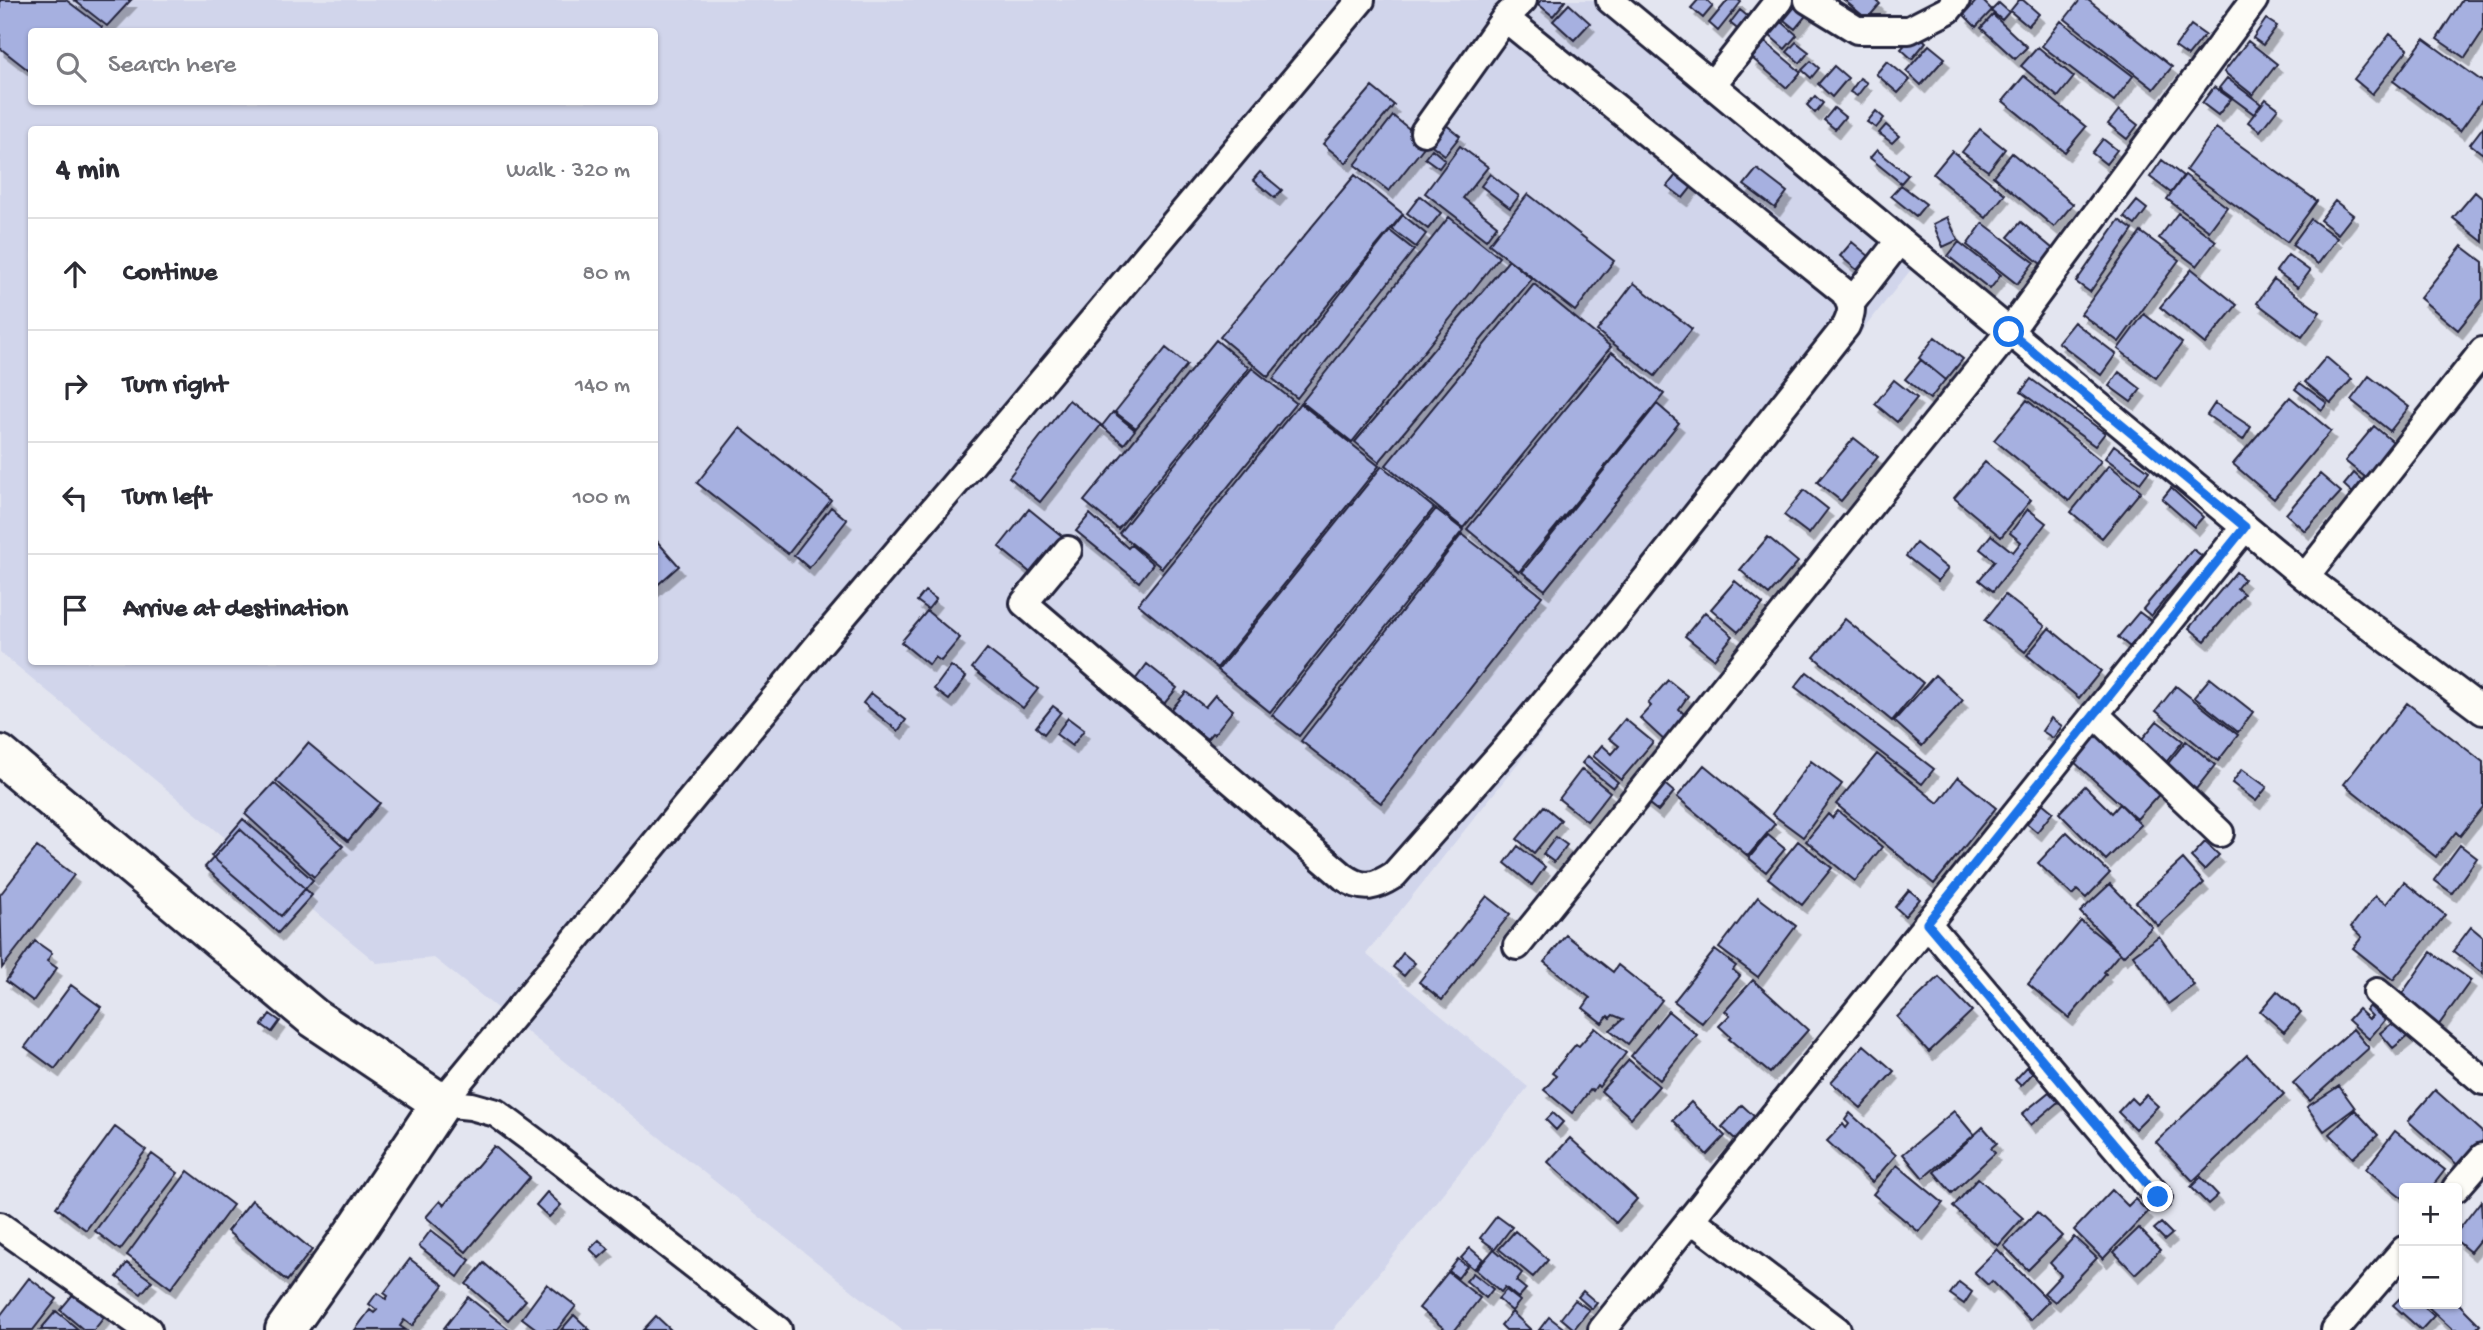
<!DOCTYPE html>
<html lang="en">
<head>
<meta charset="utf-8">
<style>
  :root { --surface:#fff; --page:#f7f7f7; --text:#2b2b33; --muted:#7c7c81; --line:#e1e1e2 }
  body { margin:0; font-family:"Gochi Hand",sans-serif; background:var(--page); color:var(--text) }
  .controls { position:absolute; right:21px; bottom:21px; display:grid; overflow:hidden; border-radius:7px; box-shadow:0 2px 5px #0004 }
  .controls button { width:63px; height:63px; display:grid; place-items:center; padding:0; border:0; border-bottom:2px solid var(--line); background:var(--surface); color:var(--text); font:35px sans-serif }
  .stop { position:absolute; width:21px; height:21px; margin:-16px; border:5px solid #1a73e8; border-radius:50%; background:#fff }
  .stop.end { background:#1a73e8; border-color:#fff; box-shadow:0 2px 7px #0008 }
  .list { margin:0; padding:0; list-style:none }
  h2 { display:flex; justify-content:space-between; align-items:center; height:91px; margin:0; padding:0 28px; font-size:30px }
  h2 small { font-size:23px; font-weight:400; color:var(--muted) }
  .list li { display:grid; grid-template-columns:46px 1fr auto; gap:21px; align-items:center; box-sizing:border-box; height:112px; padding:0 28px; border-top:2px solid var(--line) }
  .list b { display:block; font-size:26px; white-space:nowrap }
  .list em { font-size:23px; font-style:normal; color:var(--muted) }
  .icon { flex:none; width:38px; height:38px; fill:none; stroke:currentColor; stroke-width:2; stroke-linecap:round; stroke-linejoin:round }
  .map { position:relative; flex:none; width:2483px; height:1330px; overflow:hidden }
  .search { position:absolute; background:var(--surface); box-shadow:0 2px 5px #0004; left:28px; top:28px; width:630px; height:77px; display:flex; align-items:center; gap:18px; box-sizing:border-box; padding:0 24px; border-radius:7px; color:var(--muted); font-size:26px }
  .panel { position:absolute; background:var(--surface); box-shadow:0 2px 5px #0004; left:28px; top:126px; width:630px; height:539px; border-radius:7px }
  .map>svg:first-child { display:block }
  .built { fill:#d1d5eb; fill-rule:evenodd }
  .building { fill:#a6b0e0; stroke:#22223b; stroke-width:2; filter:url(#shadow) }
  .lines { fill:none; stroke-linecap:round; stroke-linejoin:round }
  .street-casing { stroke:#22223b; stroke-width:32 }
  .secondary-casing { stroke:#22223b; stroke-width:44 }
  .street { stroke:#fdfcf7; stroke-width:26 }
  .secondary { stroke:#fdfcf7; stroke-width:38 }
  .route { stroke:#1a73e8; stroke-width:9 }
</style>
</head>
<body>
<div class="map">
<svg width="2483" height="1330" viewBox="0 0 2483 1330">
  <defs>
    <filter id="shadow"><feDropShadow dx="4.5" dy="8" stdDeviation="0" flood-color="#0004"/></filter>
  </defs>
  <rect width="100%" height="100%" fill="#e3e5f0"/>
  <filter id="ink" filterUnits="userSpaceOnUse"><feTurbulence type="fractalNoise" baseFrequency=".0143" numOctaves="2"/><feDisplacementMap in="SourceGraphic" scale="14" xChannelSelector="R" yChannelSelector="G"/><feConvolveMatrix kernelMatrix="1 2 1 2 8 2 1 2 1" color-interpolation-filters="sRGB"/></filter>
  <g filter="url(#ink)">
    <path class="built" d="M0 0H1617L1917 262 1366 954 1528 1087 1333 1330H902L434 958 377 963 0 652ZM32 32H654V102H32ZM32 130H654V662H32Z"/>
    <path class="building" d="M0 0H66L102 27 100 32H32V73L0 48Z
      M74 0H131L107 26Z
      M1541 0H1566L1553 16 1538 4Z
      M1698 0H1707L1713 6 1703 18 1691 8Z
      M1728 0H1738L1741 2 1718 31 1709 23Z
      M1844 0H1876L1880 4 1867 19Z
      M1977 0H1982L1992 10 1976 27 1964 15Z
      M2019 0H2023L2039 14 2028 26 2010 11Z
      M2080 0H2088L2172 67 2154 89 2065 19Z
      M2462 0H2483V31L2465 58 2437 39Z
      M1798 3 1809 12 1795 29 1784 20Z
      M1999 3 2009 12 2002 20 1991 11Z
      M1569 4 1590 23 1574 40 1553 21Z
      M1740 10 1751 19 1741 32 1730 23Z
      M1993 15 2027 47 2015 59 1981 28Z
      M2266 19 2277 26 2263 45 2253 38Z
      M2061 21 2133 76 2114 101 2042 46Z
      M1782 22 1797 35 1785 49 1770 36Z
      M2191 25 2205 35 2188 56 2175 47Z
      M1916 33 1926 42 1912 59 1901 49Z
      M2390 34 2408 49 2372 94 2354 79Z
      M2424 39 2483 82V99L2460 131 2393 81Z
      M2248 41 2277 64 2253 95 2224 72Z
      M1765 42 1801 72 1787 88 1752 58Z
      M1796 42 1809 52 1800 63 1787 52Z
      M1929 45 1945 58 1921 85 1906 71Z
      M2038 47 2074 77 2058 97 2021 66Z
      M1811 61 1819 68 1811 78 1802 70Z
      M1887 61 1910 80 1898 93 1876 74Z
      M1834 66 1848 78 1832 97 1818 84Z
      M2024 76 2086 127 2065 152 2003 101Z
      M1860 78 1867 83 1857 96 1850 92Z
      M2227 78 2261 104 2254 114 2219 88Z
      M1372 87 1394 105 1346 163 1323 144Z
      M2214 87 2231 99 2218 115 2202 103Z
      M1815 96 1823 103 1815 113 1807 105Z
      M2266 99 2278 108 2260 131 2248 122Z
      M1834 108 1845 117 1835 129 1824 120Z
      M2119 110 2138 125 2127 139 2108 124Z
      M1876 111 1884 118 1876 128 1867 122Z
      M1393 116 1427 143 1389 191 1355 165Z
      M1440 120 1460 136 1445 155 1425 140Z
      M1886 125 1899 136 1892 143 1879 133Z
      M2483 127V154L2470 144Z
      M2216 128 2317 201 2287 242 2186 170Z
      M1980 129 2005 149 1988 171 1962 152Z
      M2103 139 2117 150 2106 164 2092 153Z
      M1460 146 1488 167 1463 198 1497 225 1486 240 1425 193Z
      M1432 149 1445 160 1439 168 1425 158Z
      M1877 150 1908 175 1901 183 1870 158Z
      M1952 151 2005 194 1986 218 1933 174Z
      M2012 153 2073 204 2054 227 1993 176Z
      M2162 160 2183 176 2171 193 2150 177Z
      M1757 169 1787 192 1775 208 1744 185Z
      M1680 170 1696 182 1683 198 1667 186Z
      M1260 172 1282 190 1275 198 1253 180Z
      M1490 174 1519 196 1510 208 1481 186Z
      M1355 175 1403 214 1268 377 1220 337Z
      M2185 175 2227 207 2209 231 2167 199Z
      M1901 185 1926 204 1916 216 1891 196Z
      M2475 192 2483 199V242L2453 218Z
      M1528 194 1614 261 1575 311 1489 244Z
      M1420 196 1441 213 1428 229 1407 213Z
      M2137 201 2147 209 2135 225 2124 217Z
      M2335 201 2353 215 2338 234 2320 220Z
      M2178 213 2216 241 2197 266 2159 238Z
      M1403 215 1426 234 1416 247 1392 229Z
      M1449 217 1499 257 1352 442 1302 402Z
      M1947 217 1958 240 1943 247 1933 224Z
      M2311 219 2337 238 2318 264 2292 245Z
      M2119 220 2133 230 2090 292 2076 282Z
      M2021 222 2053 249 2041 264 2008 237Z
      M1983 223 2034 262 2017 284 1967 245Z
      M1390 231 1414 250 1297 398 1273 379Z
      M2141 232 2179 260 2119 342 2081 314Z
      M1852 242 1869 256 1857 270 1840 256Z
      M1959 242 2001 275 1990 289 1948 256Z
      M2462 246 2483 262V299L2458 330 2420 298Z
      M2288 255 2310 271 2298 287 2276 271Z
      M1509 260 1532 279 1379 462 1355 442Z
      M2192 269 2237 305 2205 344 2160 307Z
      M2274 279 2320 312 2302 337 2257 303Z
      M1634 283 1692 329 1655 376 1597 331Z
      M1534 284 1611 347 1463 528 1386 465Z
      M2144 314 2182 343 2156 378 2118 349Z
      M2074 322 2116 354 2101 375 2058 342Z
      M1935 337 1963 359 1946 380 1919 358Z
      M1216 340 1249 368 1118 529 1084 501Z
      M1166 348 1187 365 1136 428 1115 412Z
      M1612 352 1664 394 1519 572 1467 529Z
      M2326 357 2352 379 2331 403 2305 382Z
      M1921 360 1945 380 1930 399 1905 379Z
      M1252 368 1296 403 1162 568 1119 533Z
      M2119 372 2141 389 2131 402 2109 386Z
      M2369 376 2409 407 2390 431 2351 400Z
      M2031 379 2105 433 2095 446 2021 392Z
      M1894 380 1917 398 1897 422 1875 404Z
      M2300 383 2327 403 2322 410 2295 389Z
      M2290 397 2331 431 2274 499 2233 464Z
      M1069 400 1101 425 1040 502 1009 477Z
      M2027 400 2101 461 2069 501 1994 440Z
      M1300 403 1379 466 1217 668 1138 604Z
      M2215 403 2251 427 2243 440 2207 415Z
      M1657 404 1679 423 1545 590 1522 572Z
      M1113 412 1135 430 1124 444 1102 426Z
      M2374 426 2398 446 2370 481 2345 461Z
      M740 428 831 500 788 554 697 483Z
      M1854 438 1878 457 1841 501 1817 482Z
      M2114 445 2149 471 2140 483 2105 458Z
      M1985 462 2031 500 2001 537 1954 498Z
      M2109 465 2141 491 2102 538 2071 512Z
      M1382 466 1434 508 1270 712 1218 670Z
      M2354 473 2367 485 2357 497 2344 485Z
      M2320 474 2341 492 2305 531 2286 514Z
      M2171 488 2203 517 2194 527 2162 499Z
      M1804 490 1828 509 1809 534 1784 515Z
      M831 507 847 520 809 568 794 555Z
      M1029 509 1062 536 1032 574 999 547Z
      M1436 509 1463 530 1299 736 1272 715Z
      M2028 509 2046 523 1993 591 1979 580 1995 561 1980 549 1991 535 2013 552 2021 542 2010 533Z
      M1090 514 1128 548 1131 545 1153 564 1139 582 1076 531Z
      M1462 534 1542 596 1381 803 1301 741Z
      M1768 537 1798 562 1769 595 1740 570Z
      M655 539 679 566 654 588V539Z
      M1916 543 1948 569 1938 581 1906 556Z
      M2193 549 2202 556 2151 616 2143 609Z
      M2236 572 2244 579 2237 588 2244 594 2205 641 2189 628Z
      M1735 581 1763 604 1738 632 1711 609Z
      M925 591 936 599 928 609 917 601Z
      M2005 595 2045 626 2025 652 1985 620Z
      M927 611 960 638 941 661 935 657 929 665 901 642Z
      M1705 612 1733 636 1714 659 1685 636Z
      M2139 612 2151 621 2130 647 2118 637Z
      M1845 619 1923 683 1892 721 1814 657Z
      M2049 628 2101 671 2079 698 2027 655Z
      M987 649 1038 689 1023 708 972 668Z
      M1147 664 1177 688 1164 704 1135 680Z
      M951 666 966 677 949 700 934 689Z
      M1807 672 1934 769 1922 784 1795 687Z
      M1935 675 1963 700 1922 746 1894 721Z
      M2210 678 2253 712 2238 732 2194 697Z
      M1668 680 1688 696 1679 709 1688 718 1667 743 1640 718 1651 706 1648 703Z
      M2176 686 2238 735 2218 761 2156 711Z
      M1186 692 1205 707 1215 695 1233 710 1214 734 1212 733 1207 739 1171 710Z
      M871 693 906 720 898 731 863 703Z
      M2407 703 2483 762V807L2460 836 2456 832 2436 857 2344 784Z
      M1053 706 1061 712 1044 734 1036 727Z
      M1068 718 1084 730 1072 746 1056 734Z
      M2051 718 2062 726 2053 738 2042 731Z
      M1625 719 1653 742 1621 780 1593 756 1602 745 1612 754 1619 746 1609 738Z
      M2157 721 2183 741 2163 766 2137 745Z
      M2098 733 2163 790 2137 819 2073 761Z
      M2186 741 2215 765 2196 789 2188 783 2184 789 2162 771Z
      M308 743 380 803 348 841 276 781Z
      M1877 754 1938 803 1958 777 1996 808 1934 884 1836 804Z
      M1588 756 1618 782 1613 788 1582 763Z
      M1811 761 1842 784 1803 837 1772 814Z
      M1704 765 1775 824 1748 856 1677 797Z
      M1582 769 1610 792 1587 821 1559 799Z
      M2242 769 2267 787 2256 801 2232 783Z
      M1660 780 1674 792 1658 811 1644 800Z
      M274 783 343 846 314 877 245 814Z
      M2085 786 2112 813 2120 804 2141 825 2106 860 2059 813Z
      M2041 802 2053 812 2037 832 2025 822Z
      M1544 806 1561 820 1534 853 1517 839Z
      M1838 811 1882 847 1855 881 1806 841 1828 814 1832 818Z
      M243 819 313 880 281 916 211 856Z
      M240 829 312 895 278 933 205 867Z
      M2067 832 2110 873 2086 898 2077 890 2072 895 2038 863Z
      M1768 835 1785 849 1766 872 1749 858Z
      M1556 837 1567 845 1554 862 1543 854Z
      M1798 841 1832 868 1802 905 1768 878Z
      M2205 842 2219 855 2204 870 2191 857Z
      M2460 845 2477 858 2452 893 2434 880Z
      M1518 846 1545 867 1532 885 1505 863Z
      M37 847 74 875 2 968 0 895Z
      M2183 859 2204 883 2158 926 2136 902Z
      M2404 882 2445 915 2393 980 2353 948 2362 937 2351 927 2375 896 2386 904Z
      M2110 884 2152 927 2123 956 2080 912Z
      M1909 890 1920 899 1905 916 1895 907Z
      M1487 896 1510 914 1442 1000 1419 982Z
      M1758 897 1796 926 1758 977 1719 948Z
      M2081 921 2120 953 2104 972 2106 974 2069 1018 2028 984Z
      M2471 927 2483 937V974L2453 951Z
      M1566 935 1613 972 1618 965 1662 1000 1628 1044 1610 1030 1623 1019 1613 1015 1610 1018 1608 1016 1602 1023 1583 1008 1590 998 1544 962Z
      M2159 936 2194 985 2168 1004 2133 955Z
      M35 941 52 953 47 961 57 968 33 1001 6 981Z
      M1715 950 1736 966 1733 970 1740 976 1702 1023 1674 1001Z
      M2431 952 2471 980 2438 1026 2399 998Z
      M1403 953 1415 963 1404 976 1393 967Z
      M1939 977 1972 1011 1929 1052 1897 1017Z
      M1753 980 1808 1030 1770 1073 1729 1039 1731 1037 1719 1026 1730 1015 1725 1011Z
      M71 985 101 1007 55 1069 25 1047Z
      M2277 991 2301 1012 2284 1032 2260 1011Z
      M2369 1006 2385 1020 2369 1039 2348 1020 2358 1009 2369 1019 2372 1016 2366 1010Z
      M1668 1011 1697 1035 1660 1080 1631 1056Z
      M270 1014 280 1021 272 1032 262 1025Z
      M2396 1020 2409 1035 2393 1048 2380 1033Z
      M1595 1028 1626 1053 1599 1087 1597 1085 1593 1091 1591 1089 1572 1113 1544 1090 1556 1076 1552 1073 1576 1044 1579 1046Z
      M2353 1029 2369 1048 2310 1101 2293 1083Z
      M1864 1045 1894 1071 1861 1108 1831 1082Z
      M2247 1055 2284 1094 2193 1181 2156 1142Z
      M1629 1060 1659 1086 1631 1118 1601 1091Z
      M2027 1067 2033 1073 2021 1086 2015 1080Z
      M2339 1086 2355 1108 2324 1131 2307 1107Z
      M2435 1090 2483 1133V1140L2460 1167 2408 1121Z
      M2049 1092 2058 1102 2031 1125 2022 1114Z
      M2146 1095 2158 1106 2135 1129 2118 1112 2131 1098 2137 1104Z
      M1691 1102 1725 1136 1707 1155 1673 1120Z
      M1742 1105 1755 1117 1735 1139 1722 1127Z
      M2355 1110 2378 1135 2353 1158 2330 1134Z
      M1954 1111 1974 1135 1923 1178 1903 1154Z
      M1553 1113 1563 1122 1556 1130 1546 1120Z
      M1850 1113 1896 1155 1872 1182 1827 1141 1843 1124 1846 1128 1849 1124 1845 1120Z
      M115 1127 146 1150 86 1230 56 1207Z
      M1983 1127 1997 1143 1991 1148 1995 1153 1952 1193 1934 1172Z
      M2395 1131 2445 1170 2431 1188H2404V1199L2366 1169Z
      M1570 1138 1637 1199 1616 1223 1548 1162Z
      M494 1146 530 1177 466 1252 426 1217 440 1201 444 1205Z
      M152 1154 178 1173 120 1250 95 1231Z
      M1897 1165 1943 1203 1919 1232 1873 1194Z
      M188 1171 233 1205 171 1288 127 1255Z
      M2201 1177 2218 1195 2208 1204 2191 1187Z
      M1978 1178 2023 1218 1998 1246 1953 1207Z
      M2112 1190 2128 1206 2135 1199 2148 1212 2103 1259 2074 1230Z
      M547 1192 561 1205 549 1217 536 1205Z
      M252 1200 312 1250 287 1281 227 1231Z
      M2481 1201 2483 1236 2470 1252 2457 1241V1232Z
      M2037 1212 2062 1236 2028 1270 2004 1246Z
      M1497 1216 1512 1227 1495 1249 1480 1238Z
      M2161 1223 2172 1234 2165 1240 2154 1229Z
      M2139 1228 2160 1250 2135 1274 2114 1252Z
      M431 1230 470 1260 458 1277 419 1246Z
      M1515 1231 1548 1260 1533 1277 1499 1249Z
      M2074 1237 2097 1258 2055 1302 2044 1293 2061 1275 2050 1263Z
      M599 1240 609 1249 599 1258 590 1249Z
      M1470 1248 1483 1259 1474 1269 1461 1258Z
      M1494 1249 1522 1273 1516 1281 1526 1289 1518 1298 1505 1287 1501 1292 1476 1270Z
      M1997 1249 2049 1301 2030 1320 1992 1281 1988 1285 1974 1272Z
      M410 1259 444 1285 412 1326 404 1320 400 1326 406 1330H355L370 1310 374 1313 377 1310 369 1304 377 1293 386 1299 388 1296 384 1293Z
      M1458 1259 1467 1266 1458 1278 1449 1271Z
      M127 1263 152 1281 141 1294 117 1277Z
      M484 1263 526 1300 508 1320 466 1284Z
      M1448 1272 1480 1298 1455 1330H1446L1419 1308Z
      M1473 1273 1493 1289 1486 1298 1466 1281Z
      M29 1278 57 1299 33 1330H0V1316Z
      M1959 1282 1972 1292 1964 1304 1950 1294Z
      M547 1284 576 1306 557 1330H538L522 1318Z
      M1506 1290 1520 1301 1512 1311 1498 1299Z
      M1583 1291 1597 1303 1592 1309 1578 1297Z
      M75 1292 105 1316 94 1330H84L60 1310Z
      M2404 1294V1304H2421L2434 1316 2421 1330 2393 1305Z
      M468 1297 510 1330H447L444 1328Z
      M1575 1300 1589 1310 1574 1329 1561 1318Z
      M2457 1302 2480 1325 2475 1330H2453L2425 1304Z
      M56 1311 79 1330H40Z
      M1512 1312 1531 1330H1506L1501 1325Z
      M574 1315 590 1330H561Z
      M656 1316 671 1330H643Z
      M1549 1317 1566 1330H1539Z"/>
    <g class="lines">
      <defs>
        <path id="street" d="M1610 0 2305 577 2483 711
          M1808 0 1857 30H1909L1948 10 1956 0
          M1712 85 1779 0
          M1424 132 1505 18 1523 0
          M1851 303 1899 241
          M1068 550 1024 603 1344 877C1364 891 1375 887 1394 875L1508 746 1622 609 1846 326C1853 311 1853 306 1844 292L1505 18
          M2305 577 2483 351
          M2095 714 2220 833
          M1927 923 2158 1197
          M1517 946 2009 332 2254 0
          M2377 992 2483 1081
          M441 1103 821 642 1017 411 1361 0
          M441 1103 471 1106 496 1113 554 1156 778 1330
          M2456 1188 2483 1157
          M1691 1219 1837 1330
          M0 1226 148 1330
          M1602 1330 2245 527
          M2335 1330 2404 1250"/>
        <path id="secondary" d="M0 755 314 1018 441 1103 358 1227 285 1330"/>
      </defs>
      <use href="#street" class="street-casing"/>
      <use href="#secondary" class="secondary-casing"/>
      <use href="#street" class="street"/>
      <use href="#secondary" class="secondary"/>
    </g>
  </g>
  <g class="lines" filter="url(#ink)">
    <path class="route" d="M2009 332 2245 527 1927 923 2158 1197"/>
  </g>
</svg>
<div class="controls">
<button>+</button>
<button>−</button>
</div>
<div class="stop" style="left:2009px;top:332px"></div>
<div class="stop end" style="left:2158px;top:1197px"></div>
<div class="search"><svg class="icon" aria-label="search" viewBox="0 0 24 24"><circle cx="10" cy="10" r="6"/><path d="M15 15l6 6"/></svg>Search here</div>
<section class="panel">
<h2>4 min<small>Walk · 320 m</small></h2>
<ul class="list">
<li><svg class="icon" aria-label="ahead" viewBox="0 0 24 24"><path d="M12 20V5M6 11l6-6 6 6"/></svg><div><b>Continue</b></div><em>80 m</em></li>
<li><svg class="icon" aria-label="right" viewBox="0 0 24 24"><path d="M7 20v-9h11M14 6l5 5-5 5"/></svg><div><b>Turn right</b></div><em>140 m</em></li>
<li><svg class="icon" aria-label="left" viewBox="0 0 24 24"><path d="M17 20v-9H6M10 6l-5 5 5 5"/></svg><div><b>Turn left</b></div><em>100 m</em></li>
<li><svg class="icon" aria-label="arrive" viewBox="0 0 24 24"><path d="M6 21V4h12l-3 4 3 4H6"/></svg><div><b>Arrive at destination</b></div></li>
</ul>
</section>
</div>
</body>
</html>
